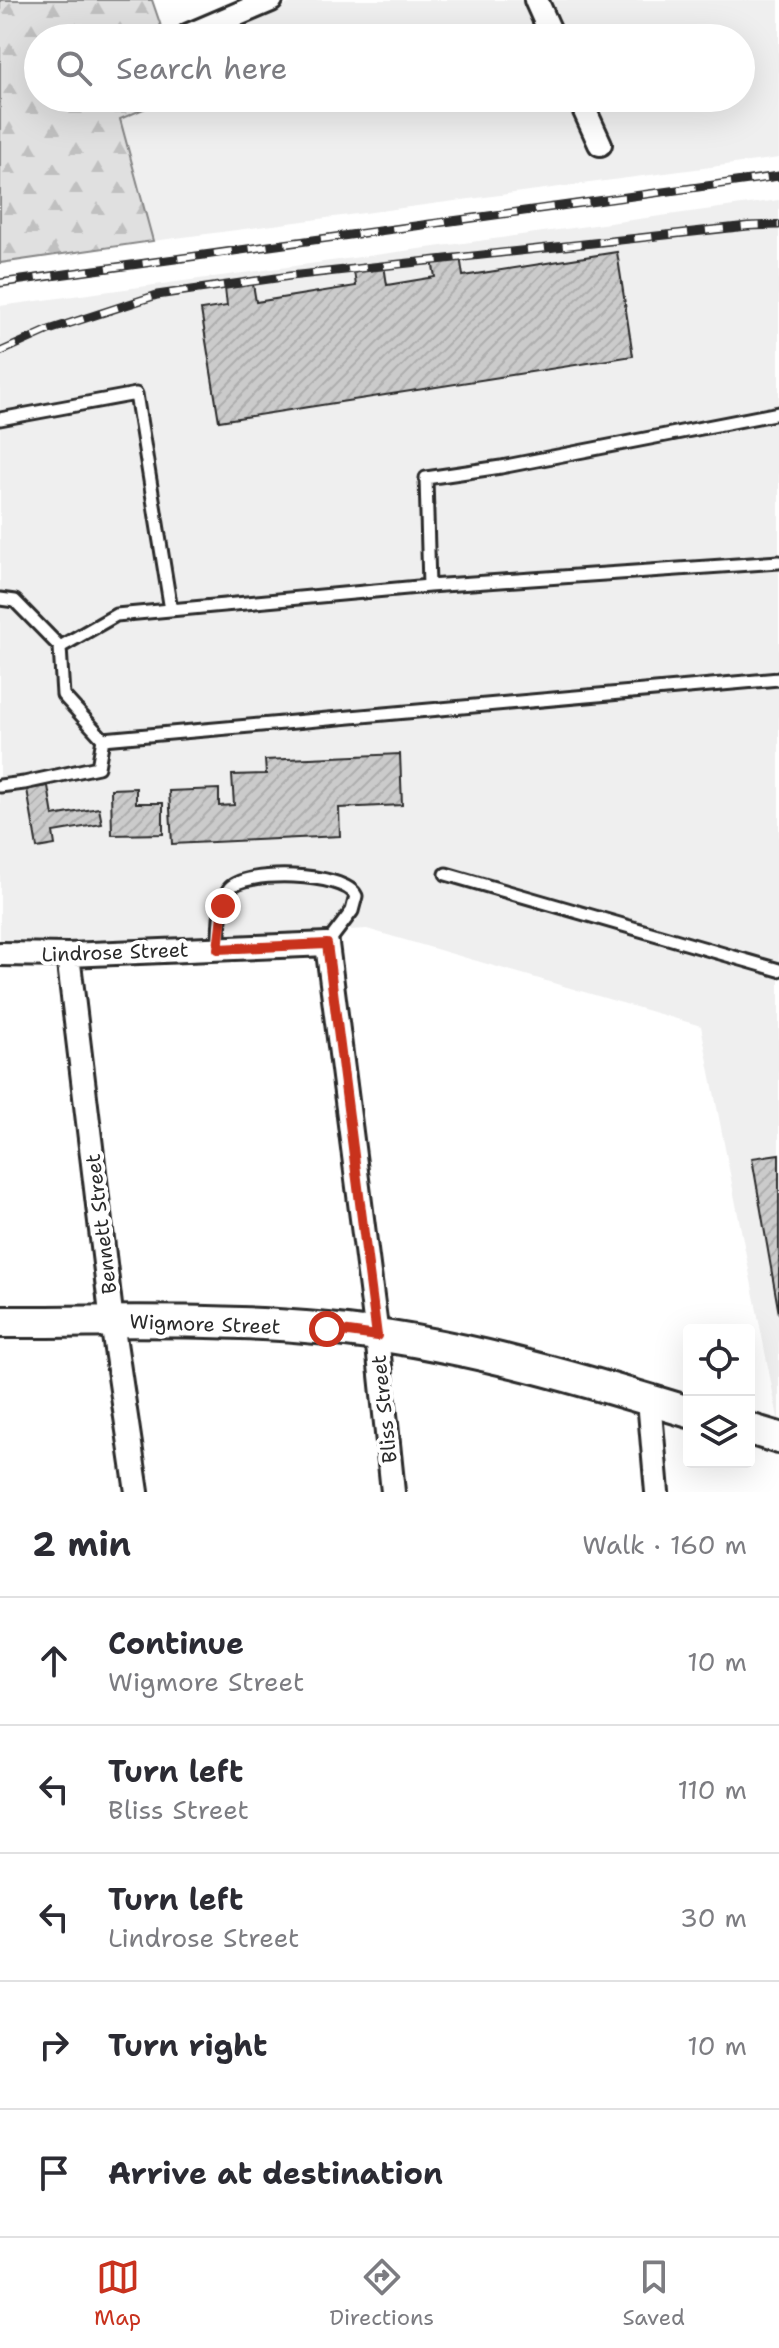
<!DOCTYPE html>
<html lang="en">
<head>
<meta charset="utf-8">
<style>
  :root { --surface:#fff; --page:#f2f2f3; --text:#2b2b33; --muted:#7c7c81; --line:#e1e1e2; --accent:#c8321e }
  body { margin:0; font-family:"Shantell Sans",sans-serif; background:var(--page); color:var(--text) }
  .controls { position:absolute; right:24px; bottom:24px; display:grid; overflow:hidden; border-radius:8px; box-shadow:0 8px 32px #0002 }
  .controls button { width:72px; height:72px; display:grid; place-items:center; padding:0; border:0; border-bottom:2px solid var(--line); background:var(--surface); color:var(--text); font:40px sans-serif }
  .stop { position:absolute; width:24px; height:24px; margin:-18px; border:6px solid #c8321e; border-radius:50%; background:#fff }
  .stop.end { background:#c8321e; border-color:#fff; box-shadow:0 2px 8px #0008 }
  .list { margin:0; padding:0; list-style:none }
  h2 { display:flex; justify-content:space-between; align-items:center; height:104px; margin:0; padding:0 32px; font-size:34px }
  h2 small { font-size:26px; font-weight:400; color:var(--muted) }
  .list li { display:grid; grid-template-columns:52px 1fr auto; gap:24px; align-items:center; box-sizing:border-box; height:128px; padding:0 32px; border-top:2px solid var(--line) }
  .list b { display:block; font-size:30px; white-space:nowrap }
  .list p { margin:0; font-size:26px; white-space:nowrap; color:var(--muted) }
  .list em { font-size:26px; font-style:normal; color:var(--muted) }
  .icon { flex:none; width:44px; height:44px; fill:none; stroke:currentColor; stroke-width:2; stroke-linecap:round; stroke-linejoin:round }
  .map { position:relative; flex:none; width:779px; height:1492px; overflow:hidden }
  .search { position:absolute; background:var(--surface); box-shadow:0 8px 32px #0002; left:24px; right:24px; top:24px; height:88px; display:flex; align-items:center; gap:20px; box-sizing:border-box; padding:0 28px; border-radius:44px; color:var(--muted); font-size:30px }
  .sheet { height:744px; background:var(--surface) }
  nav { display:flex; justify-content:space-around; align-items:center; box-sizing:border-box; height:112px; border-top:2px solid var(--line); background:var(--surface); font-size:22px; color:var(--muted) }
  nav a { display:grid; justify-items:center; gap:4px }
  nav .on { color:var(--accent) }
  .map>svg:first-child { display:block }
  .built { fill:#efefef }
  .forest { fill:url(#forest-firs); stroke:#868686; stroke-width:2 }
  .building { fill:url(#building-hatch); stroke:#2b2b2b; stroke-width:2 }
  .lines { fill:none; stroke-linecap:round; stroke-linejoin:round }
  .lane-casing { stroke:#2b2b2b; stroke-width:17 }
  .street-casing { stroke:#2b2b2b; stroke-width:28 }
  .secondary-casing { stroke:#2b2b2b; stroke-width:36 }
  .lane { stroke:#fff; stroke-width:11 }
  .street { stroke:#fff; stroke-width:22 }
  .secondary { stroke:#fff; stroke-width:30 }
  .rail-casing { stroke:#2b2b2b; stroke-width:9 }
  .rail { stroke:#fff; stroke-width:6; stroke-dasharray:18; stroke-linecap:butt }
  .route { stroke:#c8321e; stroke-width:10 }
  .labels { text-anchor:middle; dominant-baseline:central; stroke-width:8; stroke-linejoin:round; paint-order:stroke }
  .street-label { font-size:20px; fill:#2b2b2b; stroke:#fff }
</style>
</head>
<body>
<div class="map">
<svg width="779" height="1492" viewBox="0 0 779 1492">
  <defs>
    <pattern id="forest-firs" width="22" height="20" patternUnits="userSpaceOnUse" patternTransform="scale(2)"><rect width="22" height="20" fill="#e0e0e0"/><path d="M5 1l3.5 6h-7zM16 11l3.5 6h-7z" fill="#c0c0c0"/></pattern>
    <pattern id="building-hatch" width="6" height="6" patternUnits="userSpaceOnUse" patternTransform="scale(2)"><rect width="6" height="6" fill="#cbcbcb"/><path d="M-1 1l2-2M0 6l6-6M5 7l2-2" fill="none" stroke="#aeaeae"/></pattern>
  </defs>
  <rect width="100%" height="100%" fill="#fff"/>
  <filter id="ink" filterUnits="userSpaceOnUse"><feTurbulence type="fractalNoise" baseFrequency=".0125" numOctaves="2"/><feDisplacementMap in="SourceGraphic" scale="16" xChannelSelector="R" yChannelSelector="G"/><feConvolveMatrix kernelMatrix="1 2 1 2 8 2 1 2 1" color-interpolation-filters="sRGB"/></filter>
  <g filter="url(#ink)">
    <path class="built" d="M298 0H779V158L153 241 120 118 169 98H741V38H207Z
      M779 200V1423L701 1026 367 929 114 943H0V306Z"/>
    <path class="forest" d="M0 0H152L165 38H38V98H169L120 119 153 241 0 263Z"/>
    <path class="building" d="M617 252 633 356 219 421 201 310 227 306 225 288 253 284 256 302 356 286 354 270 384 265 387 285 435 277 432 260 460 256 463 276Z
      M400 754 402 805 339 808 340 836 172 844 169 791 219 789V806L234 805 232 775 266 774 265 760Z
      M48 786 53 816 99 808 102 824 53 832 55 845 37 848 27 789Z
      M136 788V803H163V834L112 835 111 789Z
      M779 1154V1314L752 1158Z"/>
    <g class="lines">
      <defs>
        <path id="lane" d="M779 413 501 467 426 478 429 586 779 562
          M0 419 136 394 171 610
          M429 586 116 615 60 647 63 695 103 739 779 679
          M0 599 15 601 60 647
          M0 786 24 783 98 767 103 739
          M446 874 779 970
          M218 949C220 932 218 903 229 889 243 869 345 872 356 896L352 911 327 944"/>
        <path id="street" d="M536 0 553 38
          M189 35 271 0
          M579 98 600 144
          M0 954 68 955 327 944 377 1336 393 1492
          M68 955 112 1322 137 1492
          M649 1400 657 1492"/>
        <path id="secondary" d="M0 1322C109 1322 219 1318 328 1329 451 1341 571 1376 689 1412
          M749 1429 779 1438"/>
      </defs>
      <use href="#lane" class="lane-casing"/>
      <use href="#street" class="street-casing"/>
      <use href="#secondary" class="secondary-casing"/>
      <use href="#lane" class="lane"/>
      <use href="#street" class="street"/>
      <use href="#secondary" class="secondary"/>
      <defs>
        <path id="rail" d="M0 283 779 176
          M0 352 49 330 157 295 290 276 748 226 779 225"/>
      </defs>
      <use href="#rail" class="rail-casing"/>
      <use href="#rail" class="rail"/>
    </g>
  </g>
  <g class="lines" filter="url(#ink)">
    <path class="route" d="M223 906 218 949 327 944 377 1336 327 1329"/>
  </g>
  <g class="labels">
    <g class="street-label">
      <text transform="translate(115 952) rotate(-2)">Lindrose Street</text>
      <text transform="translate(101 1224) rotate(-97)">Bennett Street</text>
      <text transform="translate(205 1324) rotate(2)">Wigmore Street</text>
      <text transform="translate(384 1409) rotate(-96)">Bliss Street</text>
    </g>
  </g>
</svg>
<div class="controls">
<button><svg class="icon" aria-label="locate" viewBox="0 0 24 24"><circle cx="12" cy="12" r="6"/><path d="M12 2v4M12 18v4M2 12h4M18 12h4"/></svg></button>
<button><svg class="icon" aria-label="layers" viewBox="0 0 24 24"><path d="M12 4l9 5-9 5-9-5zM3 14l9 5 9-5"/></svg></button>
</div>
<div class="stop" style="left:327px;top:1329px"></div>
<div class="stop end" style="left:223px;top:906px"></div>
<div class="search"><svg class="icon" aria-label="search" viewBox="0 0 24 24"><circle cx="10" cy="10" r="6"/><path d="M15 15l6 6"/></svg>Search here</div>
</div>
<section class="sheet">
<h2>2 min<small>Walk · 160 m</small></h2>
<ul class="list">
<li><svg class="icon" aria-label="ahead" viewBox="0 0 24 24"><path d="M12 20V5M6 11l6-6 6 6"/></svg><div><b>Continue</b><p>Wigmore Street</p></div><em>10 m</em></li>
<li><svg class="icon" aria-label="left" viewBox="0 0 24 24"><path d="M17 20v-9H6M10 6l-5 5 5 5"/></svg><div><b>Turn left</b><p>Bliss Street</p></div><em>110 m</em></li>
<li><svg class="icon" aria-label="left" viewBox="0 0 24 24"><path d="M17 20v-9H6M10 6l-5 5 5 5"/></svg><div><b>Turn left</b><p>Lindrose Street</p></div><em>30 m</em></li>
<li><svg class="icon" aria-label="right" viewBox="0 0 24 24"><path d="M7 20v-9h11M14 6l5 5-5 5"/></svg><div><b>Turn right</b></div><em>10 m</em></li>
<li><svg class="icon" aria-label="arrive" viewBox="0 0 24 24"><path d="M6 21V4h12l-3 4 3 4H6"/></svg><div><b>Arrive at destination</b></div></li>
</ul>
</section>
<nav>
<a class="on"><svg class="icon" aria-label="map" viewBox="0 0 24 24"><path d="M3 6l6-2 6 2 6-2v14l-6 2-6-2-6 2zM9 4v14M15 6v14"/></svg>Map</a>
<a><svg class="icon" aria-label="directions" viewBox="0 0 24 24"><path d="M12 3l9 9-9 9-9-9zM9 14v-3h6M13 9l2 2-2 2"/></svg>Directions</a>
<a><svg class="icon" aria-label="saved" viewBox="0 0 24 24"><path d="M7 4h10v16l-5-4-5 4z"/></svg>Saved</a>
</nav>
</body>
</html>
